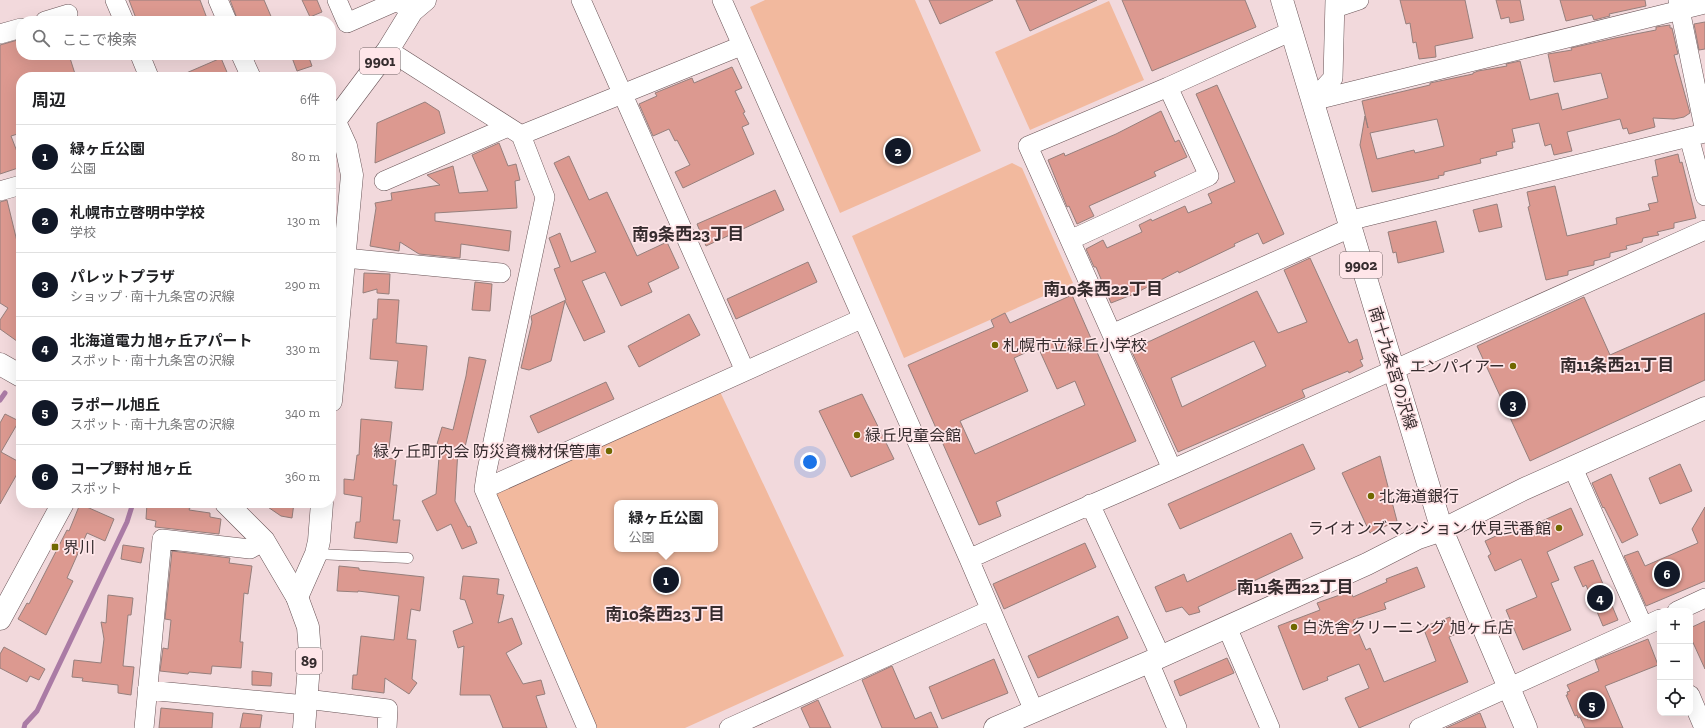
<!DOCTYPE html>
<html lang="ja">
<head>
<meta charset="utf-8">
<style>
  :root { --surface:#fff; --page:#f6f6f6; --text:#202124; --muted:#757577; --line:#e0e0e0; --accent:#111827 }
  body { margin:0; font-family:"Zilla Slab","Noto Sans JP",serif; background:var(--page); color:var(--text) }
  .controls { position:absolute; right:12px; bottom:12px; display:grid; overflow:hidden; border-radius:8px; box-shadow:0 4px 16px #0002 }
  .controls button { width:36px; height:36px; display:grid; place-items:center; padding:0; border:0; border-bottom:1px solid var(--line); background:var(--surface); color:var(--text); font:20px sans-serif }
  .you { position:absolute; left:810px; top:462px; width:14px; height:14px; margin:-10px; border:3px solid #fff; border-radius:50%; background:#1a73e8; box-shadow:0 0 0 6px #1a73e833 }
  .badge { display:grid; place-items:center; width:26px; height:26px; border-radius:50%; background:var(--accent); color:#fff; font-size:13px; font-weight:700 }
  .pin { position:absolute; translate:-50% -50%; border:2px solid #fff; box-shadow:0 1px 4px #0006 }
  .popup { position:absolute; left:614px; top:500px; width:104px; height:52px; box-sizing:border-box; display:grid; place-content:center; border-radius:8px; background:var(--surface); filter:drop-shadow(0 1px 3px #0005); font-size:13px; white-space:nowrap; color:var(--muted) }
  .popup b { font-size:15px; color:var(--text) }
  .popup::after { content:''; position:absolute; left:50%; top:100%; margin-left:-8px; border:8px solid transparent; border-top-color:var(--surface) }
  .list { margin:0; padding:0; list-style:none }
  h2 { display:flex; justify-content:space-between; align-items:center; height:52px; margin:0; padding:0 16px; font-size:17px }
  h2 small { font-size:13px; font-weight:400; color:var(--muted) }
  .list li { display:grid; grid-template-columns:26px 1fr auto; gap:12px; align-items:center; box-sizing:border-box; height:64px; padding:0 16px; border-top:1px solid var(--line) }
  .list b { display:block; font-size:15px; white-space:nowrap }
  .list p { margin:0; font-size:13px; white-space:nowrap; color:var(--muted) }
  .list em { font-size:13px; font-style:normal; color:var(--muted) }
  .icon { flex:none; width:22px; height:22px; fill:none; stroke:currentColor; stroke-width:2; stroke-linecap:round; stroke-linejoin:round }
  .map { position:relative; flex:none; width:1705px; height:728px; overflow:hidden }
  .search { position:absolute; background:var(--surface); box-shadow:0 4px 16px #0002; left:16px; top:16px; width:320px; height:44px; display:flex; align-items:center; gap:10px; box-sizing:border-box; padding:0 14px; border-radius:16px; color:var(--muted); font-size:15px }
  .panel { position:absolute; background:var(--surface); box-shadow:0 4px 16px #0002; left:16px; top:72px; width:320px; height:436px; border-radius:16px }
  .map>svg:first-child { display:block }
  .green { fill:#f2b99e; fill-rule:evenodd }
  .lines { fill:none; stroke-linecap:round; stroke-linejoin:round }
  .stream { stroke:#aa7ba5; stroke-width:5 }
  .building { fill:#dc9990; stroke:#967f7c; fill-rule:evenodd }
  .lane-casing { stroke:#695457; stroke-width:11 }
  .street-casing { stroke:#695457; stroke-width:20 }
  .secondary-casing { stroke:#695457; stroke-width:23 }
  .primary-casing { stroke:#695457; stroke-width:23 }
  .lane { stroke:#fff; stroke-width:10 }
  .street { stroke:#fff; stroke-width:19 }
  .secondary { stroke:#fff; stroke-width:22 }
  .primary { stroke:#fff; stroke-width:22 }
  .poi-dot { fill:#706800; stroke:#ffe6e9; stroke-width:1.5 }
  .labels { text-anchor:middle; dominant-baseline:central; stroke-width:3.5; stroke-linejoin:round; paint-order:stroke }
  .shield { fill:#ffe6e9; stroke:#726466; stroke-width:1 }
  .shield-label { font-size:15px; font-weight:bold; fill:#362c2e }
  .poi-label { font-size:16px; fill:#362c2e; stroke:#ffe6e9; text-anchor:start }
  .street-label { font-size:16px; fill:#362c2e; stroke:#ffe6e9 }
  .neighbourhood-label { font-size:17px; font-weight:bold; fill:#362c2e; stroke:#ffe6e9 }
</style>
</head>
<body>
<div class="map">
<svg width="1705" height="728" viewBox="0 0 1705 728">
  <rect width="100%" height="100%" fill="#f2d9dc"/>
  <path class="green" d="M765 0H915L981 151 840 213 750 7Z
    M1109 1 1144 80 1030 130 995 52Z
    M1012 163 1022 168 1073 283 904 358 852 236Z
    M716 383 844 656 685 728H593L488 504 495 487ZM617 503H715V549H617Z"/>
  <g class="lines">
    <path class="stream" d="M0 400 5 393
      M24 728 25 724 37 711 127 522 133 503"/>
  </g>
  <path class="building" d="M129 0H200L208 21H137Z
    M230 0H264L273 21H238Z
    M302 0H317L322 12 310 17Z
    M929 0H993L940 24Z
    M1016 0H1097L1030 31Z
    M1122 0H1245L1256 27 1152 71Z
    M1400 0H1465L1473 38 1435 46 1436 57 1419 59 1416 42 1413 43 1410 23 1406 24Z
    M1496 0H1520L1524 20 1510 23 1509 17 1501 19Z
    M1560 0H1645L1646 6 1609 14 1610 16 1594 20 1592 15 1566 21Z
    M1705 22V49L1699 50 1694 24Z
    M1670 25V28H1672L1678 54 1674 55 1690 113 1684 117 1674 119 1653 118 1655 127 1629 134 1627 128 1623 129 1620 119 1567 132 1572 151 1554 155 1551 144 1545 146 1539 123 1512 129 1515 142H1512L1513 148 1496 152 1497 155 1480 159 1481 163 1444 172V175L1438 176 1439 178 1372 192 1360 145 1365 116 1368 128 1362 101 1430 85V83L1473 74V73L1478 71 1507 66 1506 64 1520 61 1530 100 1558 93 1562 110 1608 98 1601 73 1554 82 1548 54 1572 50 1571 48 1615 38 1656 30V27ZM1437 119 1444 146 1415 153 1414 150 1377 159 1370 133Z
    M21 39V55H69L76 77H21V133L11 136 21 162V167L0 174V45Z
    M291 55H308L312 66 297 71Z
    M221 58 229 77H177Z
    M732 67 742 88 735 91 745 112 743 113 749 124 742 127 754 154 683 188 675 172 690 165 677 140 675 141 669 129 653 136 639 104 657 96 655 93 692 78 694 83Z
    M1217 85 1284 234 1263 244 1258 233 1234 244 1235 246 1179 273 1178 271 1134 294 1111 303 1096 267H1094L1086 249 1103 240 1107 248 1142 232 1139 225 1151 219 1152 221 1185 206 1188 213 1212 203 1208 194 1235 182 1196 94Z
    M425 102 439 111 445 133 375 163 377 123Z
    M1161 111 1175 142 1179 140 1187 157 1154 172 1156 176 1089 206 1094 216 1077 224 1069 206 1067 207 1048 160 1064 153 1065 156 1116 134Z
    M499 143 508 166 516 164 520 180 515 181 517 208 435 213V221L511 231 509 251 461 244 460 258 419 254 400 242 399 251 370 246 376 208 375 203 392 200 391 193 440 185 427 175 453 166 459 193 488 191 472 155Z
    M1678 154 1680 163 1682 162 1696 218 1674 223V228L1657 232 1659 235 1643 238 1642 242 1626 246 1627 249 1610 253V257L1594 261V265L1568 271V275L1546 280 1528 207 1530 206 1527 192 1555 186 1567 236 1617 224 1616 218 1650 210 1648 204 1658 202 1652 177 1658 176 1655 160Z
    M569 156 589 200 607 192 637 256 667 242 679 268 648 283 652 292 621 306 605 272 582 281 605 332 584 341 565 301 551 361 529 370 521 368 532 322 531 316 566 300 554 269 560 267 549 238 560 233 571 262 596 252 554 163Z
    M775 190 784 210 706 246 697 224Z
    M7 200 21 258V344L0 329V320L8 308 0 303V202Z
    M1497 204 1502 227 1479 232 1473 210Z
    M1436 221 1444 252 1398 263 1396 252 1393 253 1388 232Z
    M1310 258 1349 343 1357 339 1363 359 1360 360 1363 366 1349 373 1348 371 1302 390 1305 397 1178 452 1131 350 1257 291 1278 333 1307 322 1284 270ZM1254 341 1266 366 1182 407 1171 378Z
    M808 262 817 282 736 319 727 299Z
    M364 273 390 274 389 294 377 293V289L363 293Z
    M475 282 492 284 490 311 472 310Z
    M1072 295 1136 441 996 502 1001 516 979 525 908 365 994 327 991 320 1005 313 1010 323ZM1038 347 1057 389 1075 381 1085 405 975 454 960 421 1028 391 1014 358Z
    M1584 297 1610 355 1705 313V380L1530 461 1477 346Z
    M378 299 399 300 396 343 427 346 423 390 395 388 398 361 370 359 373 319H377Z
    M689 314 700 335 639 367 628 346Z
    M469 357 486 360 464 451 458 449 455 501 468 527 470 526 477 543 462 549 451 524 437 531 422 501 436 494 440 445 437 444 442 427 453 430 466 376Z
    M606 382 614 399 538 433 530 416Z
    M862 394 894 459 851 477 819 411Z
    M5 414 19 421 1 452 21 463V467L0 504V423Z
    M361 419 392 422 388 458 396 459 393 485H397L393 520H400L397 543 354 538 356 522H360L362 497 344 494V479L354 480 357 455H359Z
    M1303 444 1315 469 1180 529 1168 504Z
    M1380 456 1397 521 1370 533 1342 473Z
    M1680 464 1692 491 1660 504 1649 478Z
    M1611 474 1638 535 1622 543 1604 507 1603 508 1592 483Z
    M147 503H185V507L190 508 189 510 210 513V517L221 519 219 534 155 527 156 521 146 519Z
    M262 503H294L292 518 281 516Z
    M80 504 114 519 105 541 87 533 67 578 73 581 46 635 18 619 27 603 29 604 67 530 69 531Z
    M1705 507V581L1646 606 1624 556 1638 551 1645 566 1698 543 1692 529Z
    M1571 508 1583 535 1547 552 1559 580 1551 583 1571 630 1523 650 1506 610 1537 597 1521 559 1495 571 1488 556 1491 554 1485 541 1520 525 1522 530Z
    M1291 533 1303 558 1198 607 1200 612 1189 615 1182 607 1166 612 1155 587 1184 574 1187 582Z
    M1085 543 1096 567 1004 609 993 584Z
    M123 545 144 548 141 563 121 559Z
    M172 551 230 558 229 563 252 566 248 594 244 593 240 642H243L241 668 212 666 211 674 189 672 188 674 160 671 163 648 168 649 171 620 165 619Z
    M1593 560 1618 620 1603 626 1586 585 1583 587 1574 567Z
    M339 566 359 568V570L424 577 420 611 411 609 407 639 416 640 412 679 417 683 409 694 385 678 384 693 352 689 353 675H357L361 636 394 640 399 596 358 591V592L337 591Z
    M1417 567 1425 587 1384 603 1386 609 1353 620 1366 650 1370 648 1384 682 1436 661 1423 627 1450 617 1456 634 1449 637 1468 682 1359 728 1345 698 1369 688 1359 664 1327 677 1328 680 1303 690 1278 626 1320 610 1317 603 1351 591 1353 597 1387 582 1386 579Z
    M463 576 499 579 497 594 504 595 498 623 512 618 522 644 506 653 523 684 541 680 545 694 536 696 547 728H503L490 695H460L464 646 458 648 453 631 473 623 465 600 460 599Z
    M108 595 133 598 131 615H128L123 666 134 667 131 695 118 693V685L82 681 83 678 72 677 74 660 101 663 104 639 101 622 106 623Z
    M1118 616 1128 638 1038 678 1028 656Z
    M1705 621V669L1690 636V628Z
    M1648 639 1658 665 1605 686 1623 728H1585L1580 717 1578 718 1577 715 1575 716 1566 695H1568L1567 692 1570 691 1567 685 1599 671 1595 660Z
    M4 647 45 669 39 680 30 676 27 682 0 668V654Z
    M1227 658 1234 673 1180 696 1174 681Z
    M994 659 1008 693 942 719 929 687Z
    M892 666 915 719 931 712 938 728H882L862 680Z
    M252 671 272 673 271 686 252 685Z
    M818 700 831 728H810L801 708Z
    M161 708 213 713 212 728H159Z
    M243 713 262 715 260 728H240Z
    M1480 713 1486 728H1446L1477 714Z"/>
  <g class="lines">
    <defs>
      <path id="lane" d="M316 554 408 558"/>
      <path id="street" d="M115 0 124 21
        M218 0 227 21
        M337 0 347 23 397 1 412 11
        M581 0 745 371
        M722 0 969 559 1034 711
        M1678 0 1705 132
        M1335 8 1359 0
        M45 21 68 14
        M0 34 21 28
        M388 50 521 135 545 197 487 470 484 489 861 319
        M140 55 149 77
        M241 55 251 77
        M1312 101 1705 4
        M1312 101 1333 78 1335 0
        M521 135 741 46
        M1689 137 1705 196
        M384 181 508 127
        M0 191 21 185
        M1348 221 1705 133
        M1070 240 1209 176 1168 87
        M345 258 501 273
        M1112 334 1350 228
        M1573 468 1643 626
        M1172 469 1028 146 1168 87 1292 31
        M484 489 587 728
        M1090 504 1161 657
        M969 559C1040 526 1112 496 1184 464 1358 386 1532 309 1705 230
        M1677 611 1705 598
        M1227 627 1270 728
        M1149 662 1177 728
        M147 690 306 705
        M1690 695 1704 728
        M306 699 388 709 387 728
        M144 728 162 539 250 549 264 541
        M729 728 990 610
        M1419 728 1660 619"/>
      <path id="secondary" d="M331 401 352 175 346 146 335 122
        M297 597 316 554 319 541 322 503
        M0 619 63 503
        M995 728 1149 662 1367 564 1418 538 1442 530 1524 489 1705 408"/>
      <path id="primary" d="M1282 0 1442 530 1526 728
        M331 126 388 50 412 11 425 0
        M0 364 21 376
        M226 503 264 541 297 597 308 627 310 653 304 728"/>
    </defs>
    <use href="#lane" class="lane-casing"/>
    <use href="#street" class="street-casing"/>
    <use href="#secondary" class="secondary-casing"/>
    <use href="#primary" class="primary-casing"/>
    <use href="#lane" class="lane"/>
    <use href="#street" class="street"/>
    <use href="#secondary" class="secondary"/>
    <use href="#primary" class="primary"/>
  </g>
  <g class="poi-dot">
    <circle cx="995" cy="345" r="4"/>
    <circle cx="1513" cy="366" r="4"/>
    <circle cx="857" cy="435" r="4"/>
    <circle cx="609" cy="451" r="4"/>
    <circle cx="1371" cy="496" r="4"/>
    <circle cx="1559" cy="528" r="4"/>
    <rect x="51" y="543" width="8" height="8" rx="2"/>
    <circle cx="1294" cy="627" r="4"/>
  </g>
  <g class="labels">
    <g class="shield">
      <rect x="360" y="48" width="40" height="26" rx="3"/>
      <rect x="1340" y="252" width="42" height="26" rx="3"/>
      <rect x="296" y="648" width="26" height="26" rx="3"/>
    </g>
    <g class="shield-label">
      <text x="380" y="61">9901</text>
      <text x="1361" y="265">9902</text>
      <text x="309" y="661">89</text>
    </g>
    <g class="poi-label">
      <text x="1003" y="345">札幌市立緑丘小学校</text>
      <text x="1505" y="366" text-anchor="end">エンパイアー</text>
      <text x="865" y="435">緑丘児童会館</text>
      <text x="601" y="451" text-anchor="end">緑ヶ丘町内会 防災資機材保管庫</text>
      <text x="1379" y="496">北海道銀行</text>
      <text x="1551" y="528" text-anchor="end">ライオンズマンション 伏見弐番館</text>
      <text x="63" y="547">界川</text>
      <text x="1302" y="627">白洗舎クリーニング 旭ヶ丘店</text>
    </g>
    <g class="street-label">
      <text transform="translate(1393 368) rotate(73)">南十九条宮の沢線</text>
    </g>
    <g class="neighbourhood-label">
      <text x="688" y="234">南9条西23丁目</text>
      <text x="1103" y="289">南10条西22丁目</text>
      <text x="1617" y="365">南11条西21丁目</text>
      <text x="1295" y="587">南11条西22丁目</text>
      <text x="665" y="614">南10条西23丁目</text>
    </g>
  </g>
</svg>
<div class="controls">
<button>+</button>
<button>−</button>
<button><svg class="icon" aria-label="locate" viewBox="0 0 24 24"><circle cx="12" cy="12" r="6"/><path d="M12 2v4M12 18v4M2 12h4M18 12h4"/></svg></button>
</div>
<div class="you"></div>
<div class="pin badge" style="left:666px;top:580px">1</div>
<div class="popup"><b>緑ヶ丘公園</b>公園</div>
<div class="pin badge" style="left:898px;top:151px">2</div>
<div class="pin badge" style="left:1513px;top:404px">3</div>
<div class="pin badge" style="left:1600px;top:598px">4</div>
<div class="pin badge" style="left:1592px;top:705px">5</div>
<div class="pin badge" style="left:1667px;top:574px">6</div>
<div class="search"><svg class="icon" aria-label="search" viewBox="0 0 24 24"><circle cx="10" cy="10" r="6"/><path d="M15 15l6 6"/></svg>ここで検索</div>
<section class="panel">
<h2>周辺<small>6件</small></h2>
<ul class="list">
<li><span class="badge">1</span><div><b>緑ヶ丘公園</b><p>公園</p></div><em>80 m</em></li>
<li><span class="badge">2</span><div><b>札幌市立啓明中学校</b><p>学校</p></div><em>130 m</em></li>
<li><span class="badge">3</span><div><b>パレットプラザ</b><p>ショップ · 南十九条宮の沢線</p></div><em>290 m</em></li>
<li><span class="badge">4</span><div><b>北海道電力 旭ヶ丘アパート</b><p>スポット · 南十九条宮の沢線</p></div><em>330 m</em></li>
<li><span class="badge">5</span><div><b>ラポール旭丘</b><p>スポット · 南十九条宮の沢線</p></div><em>340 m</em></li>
<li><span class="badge">6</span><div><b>コープ野村 旭ヶ丘</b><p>スポット</p></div><em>360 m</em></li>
</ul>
</section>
</div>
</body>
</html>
